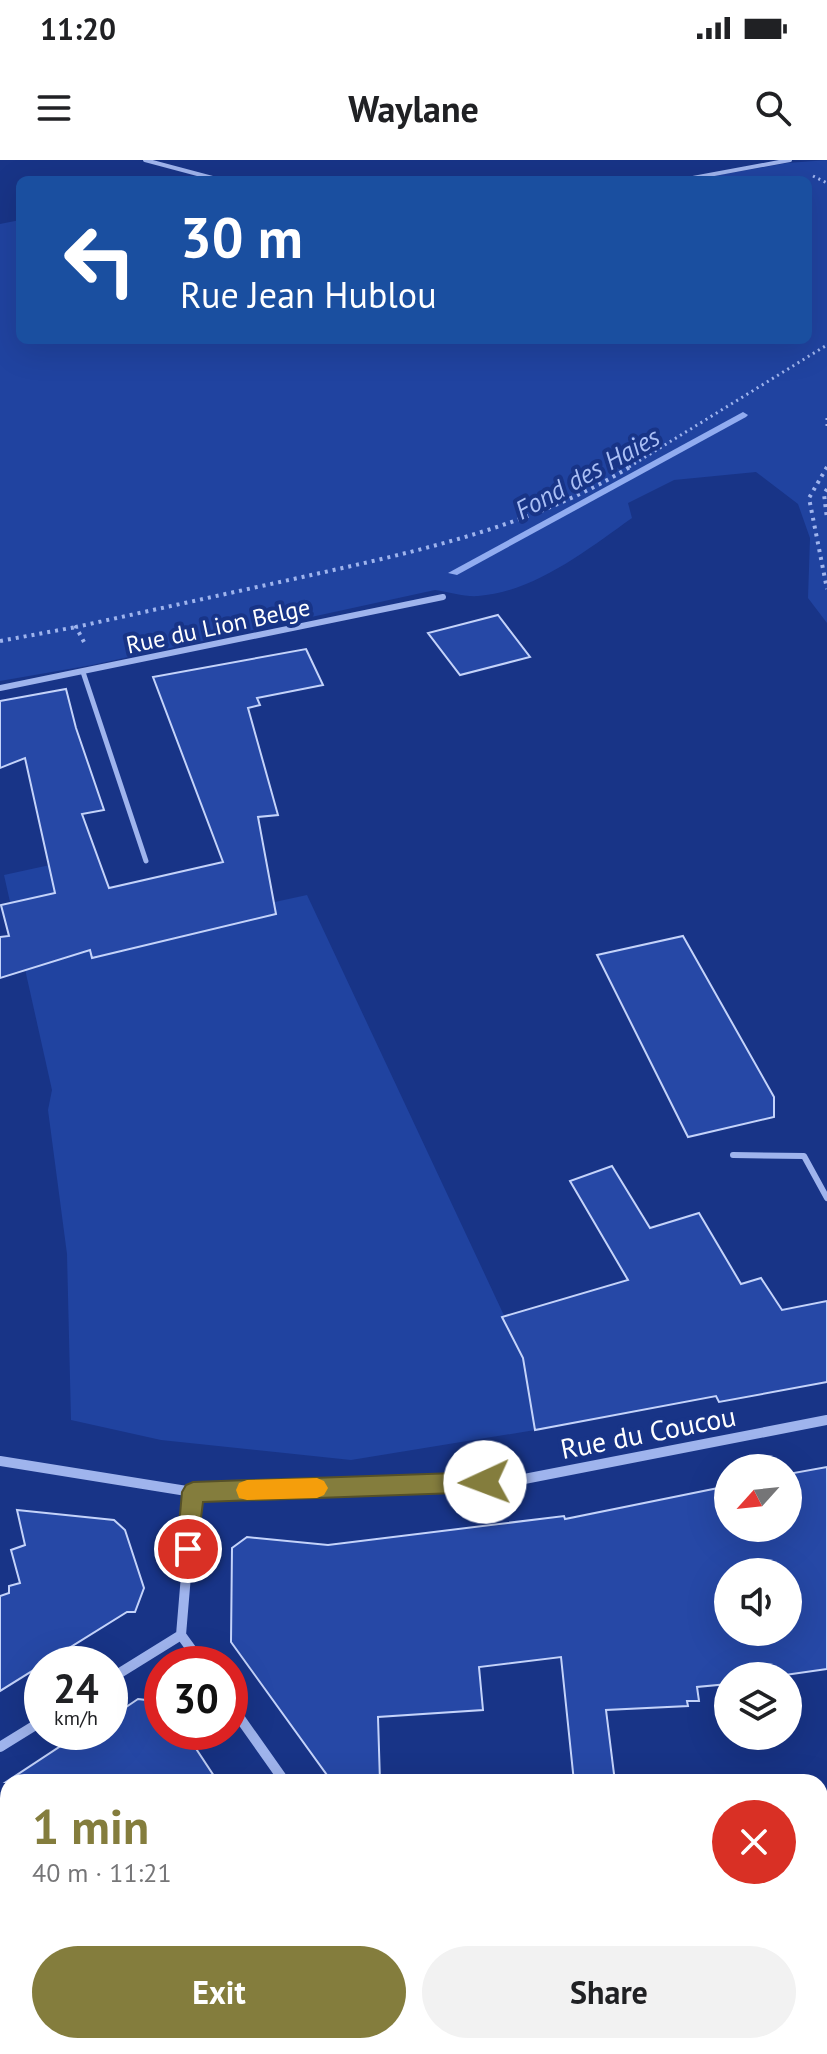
<!DOCTYPE html>
<html lang="en">
<head>
<meta charset="utf-8">
<style>
  :root { --surface:#fff; --page:#f2f2f2; --text:#202124; --muted:#757577; --accent:#847d3d }
  body { margin:0; font-family:"PT Sans",sans-serif; background:var(--page); color:var(--text); height:100vh; display:flex; flex-direction:column; font-size:30px; white-space:nowrap }
  * { box-sizing:border-box; margin:0 }
  p { font-size:26px; color:var(--muted) }
  .icon { flex:none; width:44px; height:44px; fill:none; stroke:currentColor; stroke-width:2; stroke-linecap:round; stroke-linejoin:round }
  .map { position:relative; flex:1; overflow:hidden }
  .details { position:absolute; left:0px; top:1614px; width:828px; height:280px; display:flex; flex-direction:column; background:var(--surface); border-radius:24px 24px 0 0; box-shadow:0 8px 32px #0002 }
  .details>* { flex:none }
  .banner { position:absolute; left:16px; top:16px; width:796px; height:168px; border-radius:12px; box-shadow:0 8px 32px #0002; background:#1a4fa0; color:#fff; overflow:hidden }
  .needle { width:52px; rotate:243deg }
  .tools { position:absolute; left:714px; top:1294px; display:grid; gap:16px }
  .tools a { display:grid; place-items:center; width:88px; height:88px; border-radius:50%; background:var(--surface); box-shadow:0 8px 32px #0002; font-size:40px }
  .speed { position:absolute; left:24px; top:1486px; display:flex; gap:16px; font-size:40px; font-weight:700; text-align:center }
  .speed>* { display:grid; place-content:center; width:104px; height:104px; border-radius:50%; background:var(--surface); box-shadow:0 8px 32px #0002; line-height:1 }
  .speed small { font-size:20px; font-weight:400 }
  .speed .limit { border:12px solid #d22; background:#fff; color:#111 }
  .pin { position:absolute; display:grid; place-items:center; width:68px; height:68px; color:#fff; margin:-34px; border:4px solid #fff; border-radius:50%; box-shadow:0 2px 8px #0007 }
  .me { position:absolute; width:88px; margin:-44px; rotate:268deg; stroke-linejoin:round; filter:drop-shadow(0 0 6px #0008) }
  .turn { display:flex; align-items:center; gap:28px; height:168px; padding:0 32px; font-size:36px }
  .turn .icon { width:104px; height:104px; stroke-width:2.5 }
  .turn b { display:block; font-size:56px; line-height:68px }
  .round { display:grid; place-items:center; flex:none; width:84px; height:84px; border-radius:42px; background:var(--page) }
  .summary { display:flex; align-items:center; justify-content:space-between; height:136px; padding:0 32px }
  h1 { font-size:48px; font-weight:600; line-height:60px; color:var(--accent) }
  .cta { display:flex; gap:16px; margin-top:auto; padding:16px 32px }
  .cta a { flex:1; height:92px; border-radius:48px; background:var(--accent); color:#fff; font-size:32px; font-weight:600; line-height:92px; text-align:center }
  .cta a+a { background:var(--page); color:var(--text) }
  .status { display:flex; justify-content:space-between; align-items:center; height:56px; padding:0 40px; background:var(--surface); direction:ltr }
  .status svg { height:22px; fill:currentColor }
  header { display:flex; justify-content:space-between; align-items:center; height:104px; padding:0 32px; background:var(--surface); font-size:36px; font-weight:600 }
  .map>svg:first-child { display:block }
  .green { fill:#2043a0 }
  .lines { fill:none; stroke-linecap:round; stroke-linejoin:round }
  .stream { fill:#91acf0; fill-rule:evenodd }
  .building { fill:#2648a6; stroke:#c4d3fa; stroke-width:2; fill-rule:evenodd }
  .path-far1 { stroke:#9fb4ed; stroke-width:3; stroke-dasharray:2 4; stroke-linecap:butt }
  .path { stroke:#9fb4ed; stroke-width:4; stroke-dasharray:3 5; stroke-linecap:butt }
  .lane-far2 { stroke:#9fb4ed; stroke-width:4 }
  .lane-far1 { stroke:#9fb4ed; stroke-width:5 }
  .lane { stroke:#9fb4ed; stroke-width:6 }
  .street-far1 { stroke:#9fb4ed; stroke-width:6 }
  .street { stroke:#9fb4ed; stroke-width:10 }
  .route { fill:#847d3d; stroke:#565128; stroke-width:2 }
  .slow { fill:#f59e0b }
  .labels { text-anchor:middle; dominant-baseline:central; stroke-width:8; stroke-linejoin:round; paint-order:stroke }
  .far-street-label { font-size:24px; fill:#fff; stroke:#183487 }
  .far-water-label { font-size:26px; font-style:italic; fill:#aabff5; stroke:#183487 }
  .street-label { font-size:28px; fill:#fff; stroke:#183487 }
</style>
</head>
<body>
<div class="status"><b>11:20</b><svg viewBox="0 0 49 12"><path d="M0 12V9h3v3zM5 12V6h3v6zM10 12V3h3v9zM15 12V0h3v12zM26 1h20v11H26zM47 4h2v5h-2z"/></svg></div>
<header><svg class="icon" aria-label="menu" viewBox="0 0 24 24"><path d="M4 6h16M4 12h16M4 18h16"/></svg>Waylane<svg class="icon" aria-label="search" viewBox="0 0 24 24"><circle cx="10" cy="10" r="6"/><path d="M15 15l6 6"/></svg></header>
<div class="map">
<svg width="827" height="1894" viewBox="0 0 827 1894">
  <rect width="100%" height="100%" fill="#183487"/>
  <path class="green" d="M 827,0 L 827,463 L 808,438 L 810,378 L 798,344 L 756,312 L 674,320 L 628,343 L 632,358 C 588,389 535,432 478,436 C 465,437 449,432 435,430 L 92,505 L 0,521 L 0,64 L 20,60 L 20,180 L 808,180 L 808,20 L 690,20 L 787,3 Z
    M 59,703 L 75,767 L 238,750 L 307,735 L 524,1198 L 535,1270 L 351,1300 L 161,1280 L 71,1260 L 67,1094 L 48,950 L 52,930 L 4,715 Z"/>
  <g class="lines">
    <path class="stream" d="M 743,252 L 748,255 L 746,257 L 457,415 L 448,413 Z"/>
  </g>
  <path class="building" d="M 498,455 L 530,497 L 460,515 L 428,473 Z
    M 306,489 L 323,525 L 257,538 L 260,545 L 248,548 L 278,655 L 258,657 L 276,754 L 92,798 L 90,790 L 0,818 L 0,777 L 9,776 L 1,745 L 55,733 L 25,598 L 0,608 L 0,541 L 66,529 L 76,568 L 104,650 L 82,654 L 109,728 L 223,702 L 153,517 Z
    M 683,776 L 774,937 L 774,957 L 688,977 L 597,795 Z
    M 612,1006 L 650,1068 L 699,1053 L 741,1124 L 761,1118 L 782,1150 L 827,1141 L 827,1222 L 719,1242 L 716,1236 L 535,1270 L 523,1198 L 502,1157 L 628,1120 L 570,1021 Z
    M 827,1307 L 827,1509 L 778,1516 L 728,1516 L 728,1524 L 697,1527 L 699,1541 L 687,1541 L 688,1546 L 606,1550 L 615,1622 L 574,1622 L 561,1497 L 479,1507 L 483,1550 L 378,1557 L 380,1622 L 332,1622 L 231,1482 L 232,1388 L 247,1377 L 328,1385 L 564,1356 L 565,1359 L 728,1326 L 728,1368 L 788,1368 L 788,1314 ZM 728,1412 L 788,1412 L 788,1472 L 728,1472 Z
    M 17,1350 L 114,1360 L 125,1370 L 144,1428 L 135,1452 L 127,1452 L 0,1531 L 0,1436 L 9,1433 L 9,1426 L 20,1423 L 11,1390 L 25,1385 Z
    M 138,1539 L 162,1542 L 162,1572 L 185,1572 L 218,1622 L 6,1622 L 76,1576 L 78,1579 L 88,1572 L 110,1572 L 110,1558 Z"/>
  <g class="lines">
    <path class="path-far1" d="M 813,16 L 827,23
      M 827,258 L 827,267
      M 629,307 L 827,185"/>
    <path class="path" d="M 827,307 L 809,338 L 827,429
      M 827,329 L 824,334 L 827,359
      M 0,481 L 76,467
      M 84,482 L 76,467 C 153,450 230,433 307,416 C 418,391 535,366 633,305"/>
    <path class="lane-far2" d="M 145,0 L 220,20
      M 682,20 L 790,0"/>
    <path class="lane-far1" d="M 83,512 L 146,701"/>
    <path class="lane" d="M 733,995 L 804,996 L 827,1038"/>
    <path class="street-far1" d="M 0,528 L 443,437"/>
    <path class="street" d="M 0,1301 L 193,1332 L 514,1321 L 827,1260
      M 193,1332 L 181,1475 L 202,1504
      M 110,1519 L 181,1475
      M 230,1544 L 285,1622
      M 0,1587 L 42,1561
      M 513,1886 L 526,1894"/>
  </g>
  <path class="route" d="M 485,1312 L 493,1315 L 496,1322 L 493,1329 L 485,1332 L 203,1342 L 196,1397 L 188,1400 L 181,1397 L 177,1389 L 182,1332 L 186,1325 L 193,1322 Z"/>
  <path class="slow" d="M 317,1318 L 324,1321 L 328,1328 L 324,1335 L 317,1338 L 247,1340 L 239,1338 L 236,1330 L 239,1323 L 247,1320 Z"/>
  <g class="labels">
    <g class="far-street-label">
      <text transform="translate(218 466) rotate(-12)">Rue du Lion Belge</text>
    </g>
    <g class="far-water-label">
      <text transform="translate(587 313) rotate(-29)">Fond des Haies</text>
    </g>
    <g class="street-label">
      <text transform="translate(648 1272) rotate(-11)">Rue du Coucou</text>
    </g>
  </g>
</svg>
<div class="tools">
<a><svg class="needle" viewBox="-14 -14 28 28"><path d="M0-13l5 13h-10z" fill="#e53935"/><path d="M0 13l5-13h-10z" fill="#757577"/></svg></a>
<a><svg class="icon" aria-label="sound" viewBox="0 0 24 24"><path d="M4 9h4l5-4v14l-5-4H4zM17 9q2 3 0 6"/></svg></a>
<a><svg class="icon" aria-label="layers" viewBox="0 0 24 24"><path d="M12 4l9 5-9 5-9-5zM3 14l9 5 9-5"/></svg></a>
</div>
<div class="speed"><div>24<small>km/h</small></div><div class="limit">30</div></div>
<div class="pin" style="left:188px;top:1389px;background:#d93025"><svg class="icon" aria-label="arrive" viewBox="0 0 24 24"><path d="M6 21V4h12l-3 4 3 4H6"/></svg></div>
<svg class="me" style="left:485px;top:1322px" viewBox="-20 -20 40 40"><circle r="19" fill="#fff"/><path d="M0-13L10 11 0 6-10 11z" fill="#847d3d"/></svg>
<div class="banner">
<div class="turn"><svg class="icon" aria-label="left" viewBox="0 0 24 24"><path d="M17 20v-9H6M10 6l-5 5 5 5"/></svg><div><b>30 m</b>Rue Jean Hublou</div></div>
</div>
<section class="details">
<div class="summary"><div><h1>1 min</h1><p>40 m · 11:21</p></div><a class="round" style="background:#d93025;color:#fff"><svg class="icon" aria-label="close" viewBox="0 0 24 24"><path d="M6 6l12 12M18 6L6 18"/></svg></a></div>
<div class="cta"><a>Exit</a><a>Share</a></div>
</section>
</div>
</body>
</html>
